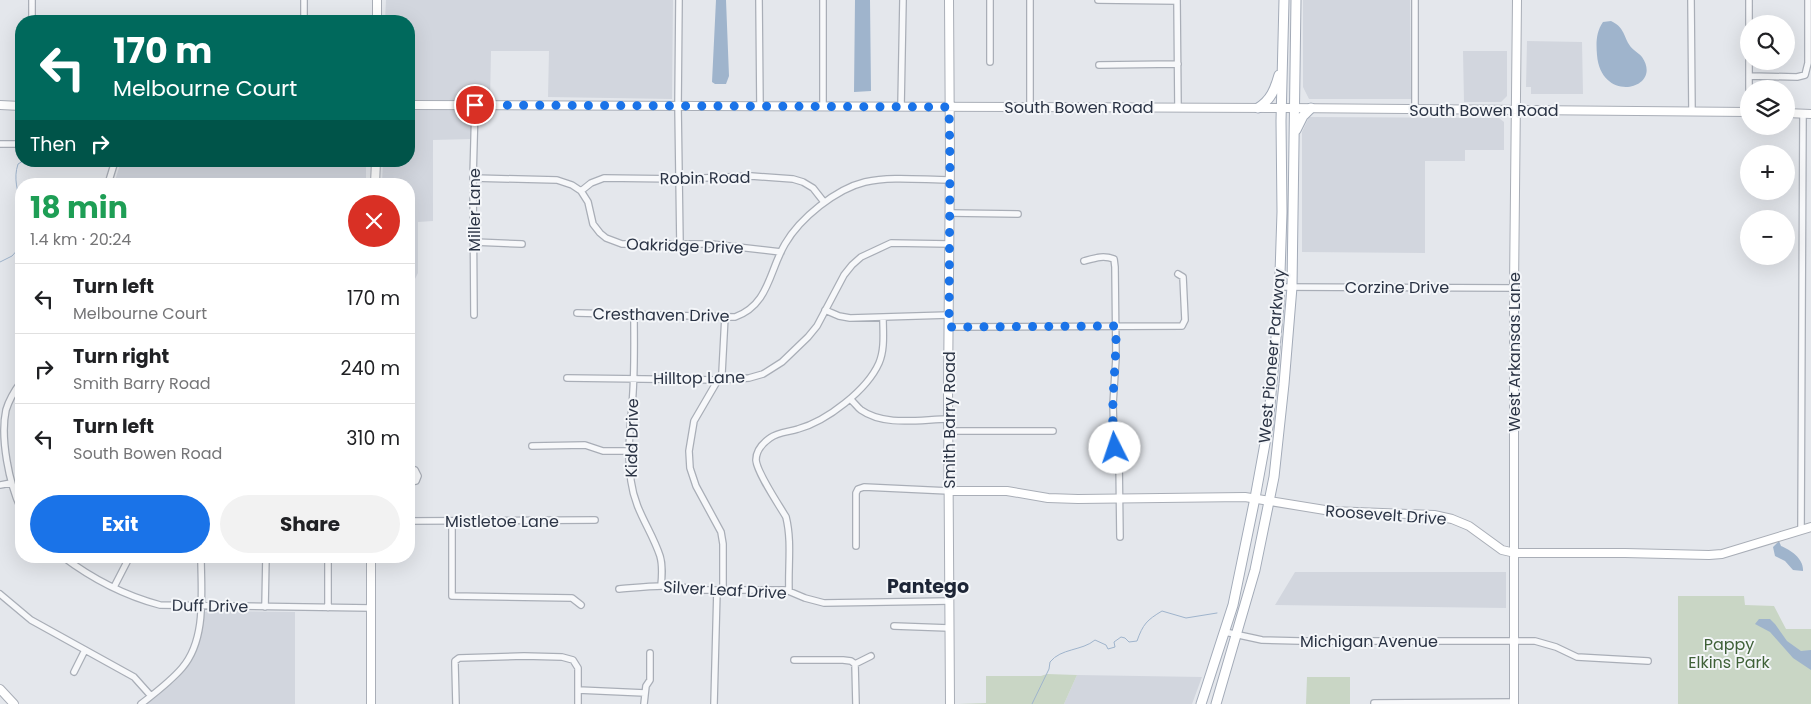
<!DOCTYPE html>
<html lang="en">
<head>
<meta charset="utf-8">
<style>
  :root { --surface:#fff; --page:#f2f2f2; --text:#202124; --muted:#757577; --line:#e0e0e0; --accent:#1a73e8 }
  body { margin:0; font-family:Poppins,sans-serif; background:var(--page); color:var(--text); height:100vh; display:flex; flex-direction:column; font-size:19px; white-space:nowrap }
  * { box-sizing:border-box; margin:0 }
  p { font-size:16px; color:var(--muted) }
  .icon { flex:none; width:28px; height:28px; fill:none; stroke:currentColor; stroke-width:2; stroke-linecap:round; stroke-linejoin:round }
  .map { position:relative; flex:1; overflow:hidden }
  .side { position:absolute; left:15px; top:178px; width:400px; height:385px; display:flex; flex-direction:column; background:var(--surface); border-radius:20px; box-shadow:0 5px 20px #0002 }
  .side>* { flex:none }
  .hud { position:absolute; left:15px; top:15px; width:400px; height:152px; border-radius:20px; box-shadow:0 5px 20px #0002; background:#00695c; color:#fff; overflow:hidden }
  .tools { position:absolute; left:1740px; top:15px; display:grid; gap:10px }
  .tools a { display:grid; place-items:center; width:55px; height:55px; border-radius:50%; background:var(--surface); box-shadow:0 5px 20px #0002; font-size:25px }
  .pin { position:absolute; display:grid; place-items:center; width:42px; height:42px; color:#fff; margin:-21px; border:2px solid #fff; border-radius:50%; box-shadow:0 1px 5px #0007 }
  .me { position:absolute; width:55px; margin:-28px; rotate:356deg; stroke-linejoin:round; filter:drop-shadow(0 0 4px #0008) }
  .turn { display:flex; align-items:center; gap:18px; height:105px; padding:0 15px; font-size:22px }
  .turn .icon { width:65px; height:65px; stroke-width:2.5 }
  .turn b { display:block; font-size:35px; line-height:42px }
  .then { display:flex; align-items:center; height:48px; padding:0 15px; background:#0003; gap:10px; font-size:19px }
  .round { display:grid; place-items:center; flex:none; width:52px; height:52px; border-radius:26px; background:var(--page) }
  .overview { display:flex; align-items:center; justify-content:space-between; height:85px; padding:0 15px }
  h1 { font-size:30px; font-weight:700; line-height:38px; color:#1e9e55 }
  .button { display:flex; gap:10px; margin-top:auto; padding:10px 15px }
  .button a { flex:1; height:58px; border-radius:30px; background:var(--accent); color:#fff; font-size:20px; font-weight:700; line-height:58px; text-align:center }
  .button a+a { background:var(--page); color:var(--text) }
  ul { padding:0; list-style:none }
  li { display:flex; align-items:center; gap:15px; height:70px; padding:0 15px; border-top:1px solid var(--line) }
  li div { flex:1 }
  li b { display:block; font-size:19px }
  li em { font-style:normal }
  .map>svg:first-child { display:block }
  .built { fill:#d2d6de }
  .green { fill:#c9d6c5 }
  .water { fill:#9fb4cc }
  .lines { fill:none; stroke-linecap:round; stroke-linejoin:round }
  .stream { stroke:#9fb4cc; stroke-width:1 }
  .street-casing { stroke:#a9aeb7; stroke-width:8 }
  .secondary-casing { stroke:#a9aeb7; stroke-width:10 }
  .primary-casing { stroke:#a3abb8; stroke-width:11 }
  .street { stroke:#f7f8fa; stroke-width:5.5 }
  .secondary { stroke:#fff; stroke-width:8 }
  .primary { stroke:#fff; stroke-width:9 }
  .route { stroke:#1a73e8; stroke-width:9; stroke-dasharray:0 16.2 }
  .labels { text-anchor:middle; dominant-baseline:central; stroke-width:4; stroke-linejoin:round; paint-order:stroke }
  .street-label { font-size:16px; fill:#2b3445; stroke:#f4f6f9 }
  .park-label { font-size:16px; fill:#3f6138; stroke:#f4f6f9 }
  .quarter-label { font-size:19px; font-weight:bold; fill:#1d2536; stroke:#f4f6f9 }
</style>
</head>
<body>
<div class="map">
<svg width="1811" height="704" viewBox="0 0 1811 704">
  <rect width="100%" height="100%" fill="#e4e7ec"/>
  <path class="built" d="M 386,0 L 673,0 L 672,99 L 548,97 L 549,51 L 491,51 L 490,102 L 472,101 L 472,139 L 433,140 L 433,221 L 418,222 L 418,273 L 414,281 L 409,284 L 409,184 L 382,184 L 383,161 L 409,161 L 409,21 L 385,21 Z
    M 1303,0 L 1410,0 L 1411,99 L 1309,99 L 1303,87 Z
    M 1527,41 L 1582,42 L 1583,94 L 1531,94 L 1531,87 L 1526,87 Z
    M 1463,51 L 1507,51 L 1507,96 L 1501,102 L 1464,102 Z
    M 1309,117 L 1499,118 L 1504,122 L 1504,150 L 1465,150 L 1465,161 L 1425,161 L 1425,253 L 1302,252 L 1302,132 Z
    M 121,161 L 366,161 L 366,184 L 114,184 Z
    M 1295,572 L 1506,572 L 1506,608 L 1275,605 Z
    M 210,611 L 295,612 L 295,704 L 147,704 L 175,681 L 188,665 L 199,642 L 204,615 L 205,612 Z
    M 1077,675 L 1202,677 L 1192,704 L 1064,704 Z"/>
  <path class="green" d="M 1678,596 L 1744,596 L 1745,605 L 1774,606 L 1786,629 L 1811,629 L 1811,704 L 1678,704 Z
    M 1047,674 L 1077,675 L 1064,704 L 958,704 L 986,703 L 986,676 L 1041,676 Z
    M 1307,677 L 1350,677 L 1350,704 L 1306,704 Z"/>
  <path class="water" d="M 716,0 L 726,0 L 729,76 L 726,84 L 715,84 L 712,82 Z
    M 855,0 L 870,0 L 871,91 L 854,92 Z
    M 1611,21 C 1627,28 1623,41 1634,50 C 1636,52 1640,54 1642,57 C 1664,89 1601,105 1597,55 C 1596,43 1596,32 1603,22 Z
    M 1779,541 L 1781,546 C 1791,550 1804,559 1803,571 L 1793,570 L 1785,561 L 1775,556 L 1773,547 Z
    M 1759,619 L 1770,619 L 1775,624 L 1787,641 L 1801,651 L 1811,650 L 1811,670 L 1793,658 L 1770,632 L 1755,624 Z"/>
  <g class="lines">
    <path class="stream" d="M 21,205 C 18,191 13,179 18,164 L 23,161
      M 0,262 L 12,256 L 21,246
      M 1032,704 L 1049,669 L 1050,662 C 1061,648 1082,651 1095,640 L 1106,645 L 1108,649 L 1115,647 L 1114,642 L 1121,637 L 1125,638 L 1129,642 L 1137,641 C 1143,624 1147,620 1162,611 L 1186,618 L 1217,613"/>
    <g class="street-casing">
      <path id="street" d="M 679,0 L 678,106 L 680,245
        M 759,0 L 760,106
        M 990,0 L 990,62
        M 1098,0 L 1177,1
        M 1177,0 L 1178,108
        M 1415,0 L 1415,109
        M 1691,0 L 1692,112
        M 1749,0 L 1749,24
        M 32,21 L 32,0
        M 304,21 L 304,0
        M 1749,61 L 1749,89
        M 1099,65 L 1178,64
        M 1749,76 L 1797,77 L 1805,75 L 1808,63 L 1808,0
        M 823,106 L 823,0
        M 901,106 L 903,0
        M 1030,107 L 1030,0
        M 0,144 L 21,144
        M 473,178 L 557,180 L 572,185 L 581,191 L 588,202 L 593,224 L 600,233 L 606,238 L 622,244 L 711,244 L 781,252
        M 108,184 L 115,161
        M 581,191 L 591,183 L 604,178 L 679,179 L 751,176 L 793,179 L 803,182 L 813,188 L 824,202
        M 950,213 L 1018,214
        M 474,242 L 522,244
        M 1084,261 C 1095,258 1103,255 1114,259 L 1115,267 L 1116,358 L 1113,404 L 1114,438 L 1119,459 L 1120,537
        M 1280,287 L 1514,288
        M 825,310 L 839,316 L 850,318 L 949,315
        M 577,313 L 735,317 C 769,305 769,271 785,244 C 800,218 836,189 865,182 C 892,176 923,180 950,180
        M 634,314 C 634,344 635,375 632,405 C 630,431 627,455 631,481 C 635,511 651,529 660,556 C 663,566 662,576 661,586
        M 474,315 L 473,178 L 475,105
        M 949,327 L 1182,326 L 1185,320 L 1183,277 L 1178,274
        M 567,378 L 719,380 L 749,378 L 763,374 L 782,362 L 808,337 L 817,326 L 844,275 L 852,265 L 861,257 L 891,243 L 949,244
        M 21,382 C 15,390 9,400 6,410 C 0,438 9,483 21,509
        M 850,399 C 854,402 857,407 861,410 C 885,427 922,419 949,419
        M 949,431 L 1053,431
        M 532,446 L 585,445 L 603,451 L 629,451
        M 409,469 L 415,470 L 418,476 L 416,481 L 409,482
        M 0,485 L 11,483
        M 409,521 L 595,520
        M 452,521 L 452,596 L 572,598 L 581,605
        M 1801,530 L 1803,113
        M 856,546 L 856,493 L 858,489 L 864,487 L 949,491
        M 62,556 C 91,578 126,596 160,605 L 371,608
        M 328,556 L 328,608
        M 114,587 L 130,556
        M 619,589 C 644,587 671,583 696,590 L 786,590 L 805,598 L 824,603 L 949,601
        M 723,590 L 723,544 L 721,532 L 696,486 L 690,468 L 689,451 L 694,421 L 722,373 L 725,316
        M 789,591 C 788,566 792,541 786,517 C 779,505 757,473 756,460 C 756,451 763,443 770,438 C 778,432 789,432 798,429 C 827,421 867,390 879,363 C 885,349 883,332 883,318
        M 0,594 L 31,620 L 134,677 L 151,696
        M 265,607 L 266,556
        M 894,626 L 949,628
        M 1225,632 L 1262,640 L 1300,641 L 1535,641 L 1556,647 L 1577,657 L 1648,661
        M 794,660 L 843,660 L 851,661 L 855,664 L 856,704
        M 855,664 L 871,656
        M 74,672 L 85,650
        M 578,690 L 645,693
        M 1374,703 L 1514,702
        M 141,704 C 155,693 170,682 182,668 C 207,639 201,592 201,556
        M 456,704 L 455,665 L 455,661 L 459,658 L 524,656 L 562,657 L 573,660 L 578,668 L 578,704
        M 644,704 L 646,686 L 650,680 L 650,653
        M 714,704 L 717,590"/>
    </g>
    <g class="secondary-casing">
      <path id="secondary" d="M 949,0 L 950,159 L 948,392 L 950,704
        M 377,21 L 377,0
        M 0,105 L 21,106
        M 409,105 L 1288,108 L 1749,112
        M 1786,113 L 1811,114
        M 375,184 L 376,161
        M 949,491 L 1007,491 L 1048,498 L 1078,499 L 1245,497 L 1331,511 L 1434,515 L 1452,519 L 1469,526 L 1502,550 L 1515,553 L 1625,553 L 1709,555 L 1722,554 L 1811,527
        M 0,689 L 14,704
        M 371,704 L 371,556
        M 1514,704 L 1514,288 L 1517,0"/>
    </g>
    <g class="primary-casing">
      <path id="primary" d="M 1258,108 C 1271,100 1275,89 1279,75
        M 1296,130 L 1303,116 L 1311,108
        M 1201,704 L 1233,605 L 1255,498 L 1268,427 L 1279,304 L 1282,212 L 1281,121 L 1284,0
        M 1216,704 L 1255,570 L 1274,477 L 1284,384 L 1292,287 L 1296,0"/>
    </g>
    <use href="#street" class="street"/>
    <use href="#secondary" class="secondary"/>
    <use href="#primary" class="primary"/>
  </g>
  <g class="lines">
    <path class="route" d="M 475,105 L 949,107 L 950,159 L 949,327 L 1116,326 C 1117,365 1109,410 1115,448"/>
  </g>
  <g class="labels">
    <g class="street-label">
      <text x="1079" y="107">South Bowen Road</text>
      <text x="1484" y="110">South Bowen Road</text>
      <text transform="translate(705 178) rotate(-1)">Robin Road</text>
      <text transform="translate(474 210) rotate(-90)">Miller Lane</text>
      <text transform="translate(685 246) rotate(2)">Oakridge Drive</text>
      <text x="1397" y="287">Corzine Drive</text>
      <text transform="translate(661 315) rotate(1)">Cresthaven Drive</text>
      <text transform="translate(1514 352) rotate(-90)">West Arkansas Lane</text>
      <text transform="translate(1272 356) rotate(-85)">West Pioneer Parkway</text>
      <text transform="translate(699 378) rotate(-1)">Hilltop Lane</text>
      <text transform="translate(949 420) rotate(-90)">Smith Barry Road</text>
      <text transform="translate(632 438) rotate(-89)">Kidd Drive</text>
      <text transform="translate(1386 515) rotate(4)">Roosevelt Drive</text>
      <text x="502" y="521">Mistletoe Lane</text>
      <text transform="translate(725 590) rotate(3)">Silver Leaf Drive</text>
      <text transform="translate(210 606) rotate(1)">Duff Drive</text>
      <text x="1369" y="641">Michigan Avenue</text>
    </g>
    <g class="park-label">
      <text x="1729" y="644">Pappy<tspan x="1729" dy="18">Elkins Park</tspan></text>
    </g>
    <g class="quarter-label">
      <text x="928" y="586">Pantego</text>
    </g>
  </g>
</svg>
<div class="tools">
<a><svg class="icon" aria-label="search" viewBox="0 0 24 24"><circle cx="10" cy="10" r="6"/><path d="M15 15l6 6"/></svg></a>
<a><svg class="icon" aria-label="layers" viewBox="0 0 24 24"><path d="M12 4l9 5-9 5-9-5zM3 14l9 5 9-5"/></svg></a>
<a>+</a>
<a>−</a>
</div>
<div class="pin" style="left:475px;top:105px;background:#d93025"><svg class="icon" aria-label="arrive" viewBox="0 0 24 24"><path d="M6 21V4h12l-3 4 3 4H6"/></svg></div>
<svg class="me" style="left:1115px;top:448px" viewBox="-20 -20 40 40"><circle r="19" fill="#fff"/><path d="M0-13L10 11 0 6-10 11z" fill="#1a73e8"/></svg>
<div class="hud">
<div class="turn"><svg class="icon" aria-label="left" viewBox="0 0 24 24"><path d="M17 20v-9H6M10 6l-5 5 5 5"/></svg><div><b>170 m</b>Melbourne Court</div></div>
<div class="then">Then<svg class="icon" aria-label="right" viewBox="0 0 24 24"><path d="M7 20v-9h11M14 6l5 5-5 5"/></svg></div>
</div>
<section class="side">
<div class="overview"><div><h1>18 min</h1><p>1.4 km · 20:24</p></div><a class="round" style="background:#d93025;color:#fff"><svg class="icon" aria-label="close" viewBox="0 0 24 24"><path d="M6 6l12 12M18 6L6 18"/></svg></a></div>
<ul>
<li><svg class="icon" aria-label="left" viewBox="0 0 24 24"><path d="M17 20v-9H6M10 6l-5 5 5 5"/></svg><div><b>Turn left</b><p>Melbourne Court</p></div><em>170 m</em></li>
<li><svg class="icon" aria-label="right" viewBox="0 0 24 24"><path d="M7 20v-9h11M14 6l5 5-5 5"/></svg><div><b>Turn right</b><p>Smith Barry Road</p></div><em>240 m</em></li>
<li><svg class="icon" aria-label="left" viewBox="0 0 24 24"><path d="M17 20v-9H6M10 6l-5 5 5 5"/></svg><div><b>Turn left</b><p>South Bowen Road</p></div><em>310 m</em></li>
</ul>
<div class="button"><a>Exit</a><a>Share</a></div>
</section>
</div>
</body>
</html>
